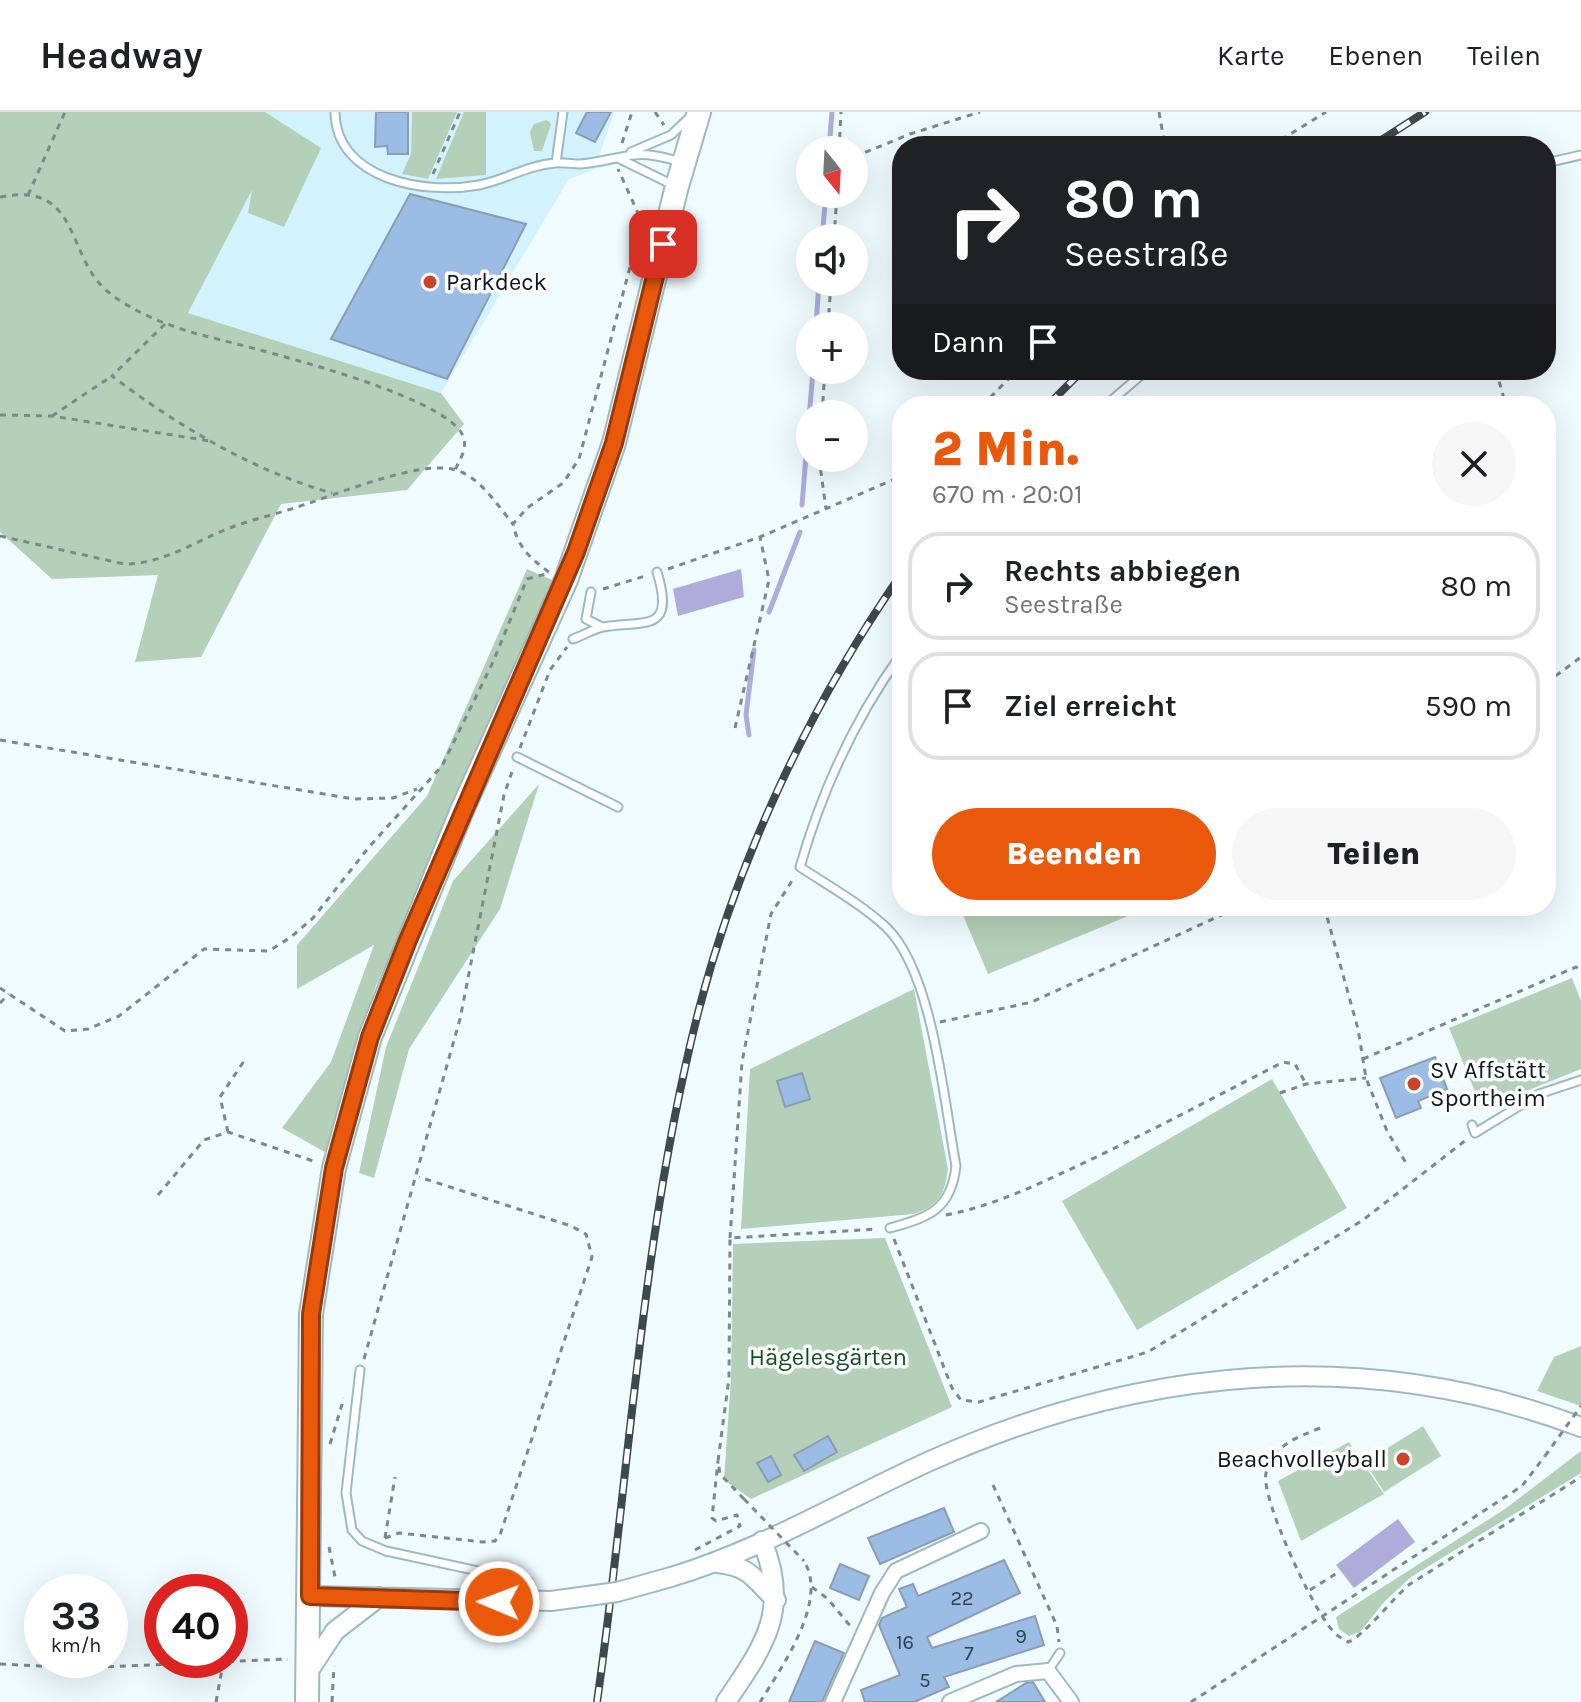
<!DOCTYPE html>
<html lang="de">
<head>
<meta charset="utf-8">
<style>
  :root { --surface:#fff; --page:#f6f6f6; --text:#202124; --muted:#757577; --line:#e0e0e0; --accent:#ea580c }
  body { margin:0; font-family:Karla,sans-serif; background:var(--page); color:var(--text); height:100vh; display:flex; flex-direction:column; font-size:30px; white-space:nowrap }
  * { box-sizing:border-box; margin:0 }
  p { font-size:26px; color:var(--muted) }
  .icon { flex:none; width:44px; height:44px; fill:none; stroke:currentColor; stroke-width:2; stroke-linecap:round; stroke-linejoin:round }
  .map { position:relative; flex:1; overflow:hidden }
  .side { position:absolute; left:892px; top:284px; width:664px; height:520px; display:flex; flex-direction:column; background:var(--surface); border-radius:32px; box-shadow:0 8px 32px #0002 }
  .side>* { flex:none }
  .top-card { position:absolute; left:892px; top:24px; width:664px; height:244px; border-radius:32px; box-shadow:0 8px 32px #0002; background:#202124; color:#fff; overflow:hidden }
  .needle { width:52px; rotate:162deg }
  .buttons { position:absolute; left:796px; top:24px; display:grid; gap:16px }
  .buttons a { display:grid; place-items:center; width:72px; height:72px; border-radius:50%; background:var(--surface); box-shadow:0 8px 32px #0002; font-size:40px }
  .speed { position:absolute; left:24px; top:1462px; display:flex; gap:16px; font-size:40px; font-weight:700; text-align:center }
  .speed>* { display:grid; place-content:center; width:104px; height:104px; border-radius:50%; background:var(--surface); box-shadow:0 8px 32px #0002; line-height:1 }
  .speed small { font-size:20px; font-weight:400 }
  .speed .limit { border:12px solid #d22; background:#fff; color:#111 }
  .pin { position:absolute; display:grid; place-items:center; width:68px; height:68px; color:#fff; margin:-34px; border-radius:16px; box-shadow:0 4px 12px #0006 }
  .me { position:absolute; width:88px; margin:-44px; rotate:271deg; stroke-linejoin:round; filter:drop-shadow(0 0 6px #0008) }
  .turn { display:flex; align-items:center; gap:28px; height:168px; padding:0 40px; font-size:36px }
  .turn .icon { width:104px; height:104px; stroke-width:2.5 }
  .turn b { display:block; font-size:56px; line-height:68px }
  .then { display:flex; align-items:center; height:76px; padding:0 40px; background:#0003; gap:16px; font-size:30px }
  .round { display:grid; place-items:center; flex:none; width:84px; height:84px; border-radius:42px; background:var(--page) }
  .head { display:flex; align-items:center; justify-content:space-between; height:136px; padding:0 40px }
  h1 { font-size:48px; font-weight:800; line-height:60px; color:var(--accent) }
  .primary-button { display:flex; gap:16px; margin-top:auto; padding:16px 40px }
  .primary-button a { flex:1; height:92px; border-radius:48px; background:var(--accent); color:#fff; font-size:32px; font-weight:800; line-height:92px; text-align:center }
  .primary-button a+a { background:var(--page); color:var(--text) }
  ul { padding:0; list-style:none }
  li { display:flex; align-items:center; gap:24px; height:108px; margin:0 16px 12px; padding:0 24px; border:4px solid var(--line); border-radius:32px }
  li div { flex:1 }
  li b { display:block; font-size:30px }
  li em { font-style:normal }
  header { display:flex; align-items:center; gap:48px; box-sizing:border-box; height:112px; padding:0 40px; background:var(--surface); border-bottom:2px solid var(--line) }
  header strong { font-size:38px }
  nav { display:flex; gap:44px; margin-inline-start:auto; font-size:28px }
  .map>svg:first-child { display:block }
  .built { fill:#d2f3fd }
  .green { fill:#b4d0b8 }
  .water { fill:#afacdc }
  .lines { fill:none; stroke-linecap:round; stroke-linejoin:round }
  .stream { stroke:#afacdc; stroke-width:5 }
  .building { fill:#9bbde5; stroke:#8c9cb1; stroke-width:2 }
  .service-casing { stroke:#9cbac4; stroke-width:11 }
  .minor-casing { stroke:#9cbac4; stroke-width:18 }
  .tertiary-casing { stroke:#9cbac4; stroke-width:22 }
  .primary-casing { stroke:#9cbac4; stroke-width:26 }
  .path { stroke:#7c888b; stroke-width:3; stroke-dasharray:6 6; stroke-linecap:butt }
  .service { stroke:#fff; stroke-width:7 }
  .minor { stroke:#fff; stroke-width:14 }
  .tertiary { stroke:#fff; stroke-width:18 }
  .primary { stroke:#fff; stroke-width:22 }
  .rail-casing { stroke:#3d494d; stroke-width:8 }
  .rail { stroke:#fff; stroke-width:5; stroke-dasharray:15; stroke-linecap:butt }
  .tertiary-bridge-casing { stroke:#9cbac4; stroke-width:22; stroke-linecap:butt }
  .path-bridge { stroke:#7c888b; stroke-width:3; stroke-dasharray:6 6; stroke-linecap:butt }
  .tertiary-bridge { stroke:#fff; stroke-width:18 }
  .route-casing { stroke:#983908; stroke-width:20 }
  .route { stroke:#ea580c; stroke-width:14 }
  .poi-dot { fill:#ce422a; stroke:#fff; stroke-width:3 }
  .labels { text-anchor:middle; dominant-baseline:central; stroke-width:7; stroke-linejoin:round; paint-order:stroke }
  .number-label { font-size:20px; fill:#30424e }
  .poi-label { font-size:24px; fill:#0d191c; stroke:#fff; text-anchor:start }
  .park-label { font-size:24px; fill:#105124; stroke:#fff }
</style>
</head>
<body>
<header>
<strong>Headway</strong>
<nav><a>Karte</a><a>Ebenen</a><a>Teilen</a></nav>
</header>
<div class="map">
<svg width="1581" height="1590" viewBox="0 0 1581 1590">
  <rect width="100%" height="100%" fill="#effbff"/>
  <path class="built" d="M 231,0 L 613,0 L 614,1 L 594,58 L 569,67 L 441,281 L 188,201 L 254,74 Z"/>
  <path class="green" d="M 0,0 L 265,0 L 321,36 L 284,115 L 248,101 L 252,78 L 188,201 L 441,281 L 464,312 L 407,378 L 281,392 L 201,545 L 135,550 L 158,463 L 52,467 L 0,420 Z
    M 412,0 L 457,0 L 428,67 L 402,62 L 411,42 Z
    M 464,0 L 486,0 L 486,63 L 436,67 Z
    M 547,8 L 551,12 L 542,39 L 534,39 L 530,20 L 534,12 Z
    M 527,457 L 557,470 L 375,876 L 325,1040 L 282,1016 L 331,950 L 374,833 L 297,877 L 297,833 L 427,684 Z
    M 539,672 L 500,797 L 409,937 L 374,1066 L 359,1061 L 386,935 L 453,769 Z
    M 959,794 L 1152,794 L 988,862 Z
    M 1572,866 L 1581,889 L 1581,957 L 1482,997 L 1449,916 Z
    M 914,877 L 948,1057 C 945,1082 939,1093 914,1102 L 741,1117 L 750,957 Z
    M 1272,967 L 1347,1096 L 1137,1218 L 1062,1089 Z
    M 885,1126 L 952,1295 L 751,1387 L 724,1368 L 731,1266 L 733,1132 Z
    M 1581,1234 L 1581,1294 L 1537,1279 L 1554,1245 Z
    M 1423,1314 L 1441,1344 L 1384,1380 L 1365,1350 Z
    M 1349,1330 L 1384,1382 L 1301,1429 L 1278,1369 Z
    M 1581,1339 L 1581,1361 L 1411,1465 L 1385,1489 L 1360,1520 L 1349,1524 L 1339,1517 L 1336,1505 L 1505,1397 Z"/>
  <path class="water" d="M 741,457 L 744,485 L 678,504 L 673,477 Z
    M 1398,1407 L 1415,1430 L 1354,1476 L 1336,1453 Z"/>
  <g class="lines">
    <path class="stream" d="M 829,38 L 832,0
      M 822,126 L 826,82
      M 816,214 L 819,170
      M 802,393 L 813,258
      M 769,500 L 800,420
      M 749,623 L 746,603 L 754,538"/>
  </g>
  <path class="building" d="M 376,0 L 408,0 L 408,42 L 388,42 L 387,34 L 375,35 Z
    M 587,0 L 611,0 L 595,30 L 576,21 Z
    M 410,82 L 526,112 L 447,267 L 331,227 Z
    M 1435,945 L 1447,977 L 1418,989 L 1421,996 L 1396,1006 L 1380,966 Z
    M 802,961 L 810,987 L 785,995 L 777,969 Z
    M 828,1324 L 837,1340 L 804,1359 L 794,1343 Z
    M 771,1344 L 781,1363 L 768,1370 L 757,1351 Z
    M 944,1396 L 954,1420 L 880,1452 L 868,1426 Z
    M 1004,1448 L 1020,1481 L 927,1525 L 932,1536 L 1035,1504 L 1044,1533 L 944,1565 L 949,1575 L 914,1590 L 865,1590 L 861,1578 L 900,1563 L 879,1513 L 882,1506 L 907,1495 L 899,1477 L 913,1472 L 918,1484 Z
    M 840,1452 L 869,1464 L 859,1488 L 830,1476 Z
    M 815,1529 L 844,1541 L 822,1590 L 789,1590 Z
    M 1033,1570 L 1045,1590 L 996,1590 L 1026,1571 Z"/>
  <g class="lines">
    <g class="service-casing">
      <path id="service" d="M 335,0 C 336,68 425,83 479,73 C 505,68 528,53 555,51 C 563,50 572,52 580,52 C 598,51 616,45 634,43 C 650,41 666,46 682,50
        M 631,40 L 671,23 L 691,4
        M 620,47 L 673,73
        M 556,51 L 563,0
        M 1546,51 L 1581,43
        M 1105,294 L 1147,258
        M 591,480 L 586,507 L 602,515
        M 573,527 C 582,524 593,517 603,515 C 644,508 676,522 657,460
        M 517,645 L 618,695
        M 1472,1013 L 1475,1021 L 1539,982 L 1581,968
        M 890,1116 C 929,1105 951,1098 956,1054 C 944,990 933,860 886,815 C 861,792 829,774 800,755 C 822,678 855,606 902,541
        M 360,1258 L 346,1381 L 352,1418 L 362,1429 L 386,1439 L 529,1470 L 536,1486
        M 1048,1559 L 1060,1541"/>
    </g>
    <g class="minor-casing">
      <path id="minor" d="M 833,1590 L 882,1481 L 896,1459 L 981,1419
        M 950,1590 L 1016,1562 L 1048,1559 L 1071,1590"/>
    </g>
    <g class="tertiary-casing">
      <path id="tertiary" d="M 717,1451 C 750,1454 754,1467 776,1488
        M 671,1465 C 761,1438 844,1388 930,1349 C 1139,1255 1363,1233 1581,1315
        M 310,1484 L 551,1489
        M 308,1560 L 335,1519 L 379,1485
        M 726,1590 C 764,1534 791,1498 762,1429"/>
    </g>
    <g class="primary-casing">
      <path id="primary" d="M 307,1590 L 311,1202 L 334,1056 L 370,925 L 462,698 L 566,468 L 614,331 L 677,74 L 699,0"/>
    </g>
    <path class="path" d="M 655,0 L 664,13
      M 1159,0 L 1165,34
      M 622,31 L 632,0
      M 1271,34 L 1326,0
      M 839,38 L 841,0
      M 854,45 L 910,22 L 980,0
      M 433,62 L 460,0
      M 28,83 L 65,0
      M 0,85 C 81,69 65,143 107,179 C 131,199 164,212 194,221 C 243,234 445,281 463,324 C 468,336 460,347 455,358
      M 834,126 L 837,82
      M 165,212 L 112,264 C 178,314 253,359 332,381
      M 828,214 L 831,170
      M 1496,258 L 1506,294
      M 982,294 L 1017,258
      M 822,302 L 825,258
      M 0,303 L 52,304 L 210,329
      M 52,304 L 112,264
      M 819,346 L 826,397
      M 0,424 L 124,452 C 163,452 192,431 227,417 C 249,408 274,403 297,395 C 334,384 419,347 456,358 C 481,366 497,393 513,412
      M 668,457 L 760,425 L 902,364
      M 549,460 C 531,447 518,436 513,412 L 527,396 L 563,371 L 579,347 L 642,110 L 618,57
      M 603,477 L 645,464
      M 1546,571 L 1581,545
      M 735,616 L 769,468 L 760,425
      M 0,628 L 354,687 L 393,686 L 417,677
      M 520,636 L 550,558 L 567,535
      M 1324,794 L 1358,917 L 1366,966 L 1387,1019 L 1406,1051
      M 0,876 L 65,919 L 88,917 L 119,904 L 204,837 L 269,839 L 291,825 L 313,806 L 369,735 L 442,654 L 493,550 L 527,467 L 550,461
      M 0,891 L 9,882
      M 940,910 L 1032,890 L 1241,794
      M 1363,947 L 1576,855 L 1581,859
      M 1280,981 L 1306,972 L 1366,966
      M 228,1020 L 220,985 L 244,949
      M 158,1083 L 204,1028 L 228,1020 L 316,1050
      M 946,1103 C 997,1093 1043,1070 1090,1048 C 1155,1017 1219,983 1283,950 L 1295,952 L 1306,972
      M 730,1126 L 742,950 L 771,802 L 795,764
      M 894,1127 L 952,1276 L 961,1288 L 979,1290 L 1148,1240 L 1363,1108 L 1466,1028
      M 364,1247 L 460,907 L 504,683 L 514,654
      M 1320,1316 C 1295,1326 1274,1333 1266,1361 C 1260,1385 1314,1500 1333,1519 C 1337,1524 1343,1527 1348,1530 C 1363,1525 1393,1486 1410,1472 L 1581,1365
      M 330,1332 L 344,1286
      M 993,1373 L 1057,1514 L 1059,1530
      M 744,1387 L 720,1362 L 718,1349 L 729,1266 L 730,1126 L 878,1117
      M 385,1426 L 399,1421 L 483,1430 L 495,1429 L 500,1423 L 592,1145 L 586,1122 L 571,1114 L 419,1065
      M 385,1426 L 395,1365
      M 329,1435 L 336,1470
      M 695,1438 L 740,1414 L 737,1403 L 716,1409 L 712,1406 L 718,1349
      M 812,1475 L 828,1487 L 851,1515
      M 1310,1478 L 1337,1461
      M 0,1552 L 78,1556 L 288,1547
      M 216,1590 L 223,1552
      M 332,1590 L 334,1554
      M 760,1590 C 781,1556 829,1489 804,1449
      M 1191,1590 L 1522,1374 L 1545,1344"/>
    <use href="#service" class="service"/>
    <use href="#minor" class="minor"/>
    <use href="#tertiary" class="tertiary"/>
    <use href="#primary" class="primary"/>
    <g class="rail-casing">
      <path id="rail" d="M 1372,34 L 1425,0
        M 1047,294 L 1083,258
        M 597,1590 C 630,1360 641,1123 699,897 C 739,743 811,592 902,461"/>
    </g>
    <use href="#rail" class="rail"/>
    <g class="tertiary-bridge-casing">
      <path id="tertiary-bridge" d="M 551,1489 L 617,1480 L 671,1465"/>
    </g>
    <path class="path-bridge" d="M 1545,1344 L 1581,1294
      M 744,1387 L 804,1449"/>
    <use href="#tertiary-bridge" class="tertiary-bridge"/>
  </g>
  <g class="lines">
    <g class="route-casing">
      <path id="route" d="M 499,1490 L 310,1484 L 311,1202 L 334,1056 L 370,925 L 408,828 L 576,440 L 614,331 L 663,132"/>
    </g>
    <use href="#route" class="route"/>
  </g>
  <g class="poi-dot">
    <circle cx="430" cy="170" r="8"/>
    <circle cx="1414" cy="972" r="8"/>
    <circle cx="1403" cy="1347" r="8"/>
  </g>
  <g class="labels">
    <g class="number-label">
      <text x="962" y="1486">22</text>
      <text x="1021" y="1524">9</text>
      <text x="905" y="1530">16</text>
      <text x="969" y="1541">7</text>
      <text x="925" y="1568">5</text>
    </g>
    <g class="poi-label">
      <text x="446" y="170">Parkdeck</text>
      <text x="1430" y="958">SV Affstätt<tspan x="1430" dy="28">Sportheim</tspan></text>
      <text x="1387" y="1347" text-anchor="end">Beachvolleyball</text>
    </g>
    <g class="park-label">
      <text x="828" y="1245">Hägelesgärten</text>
    </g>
  </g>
</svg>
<div class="buttons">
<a><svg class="needle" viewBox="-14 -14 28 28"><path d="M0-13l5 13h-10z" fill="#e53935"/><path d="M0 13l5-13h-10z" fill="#757577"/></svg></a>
<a><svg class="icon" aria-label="sound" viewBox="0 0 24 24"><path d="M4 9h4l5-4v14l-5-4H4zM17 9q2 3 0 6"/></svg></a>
<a>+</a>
<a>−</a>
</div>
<div class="speed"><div>33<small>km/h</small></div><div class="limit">40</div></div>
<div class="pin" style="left:663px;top:132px;background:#d93025"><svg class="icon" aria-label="arrive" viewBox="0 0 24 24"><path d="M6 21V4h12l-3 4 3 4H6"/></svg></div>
<svg class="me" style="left:499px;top:1490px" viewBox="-20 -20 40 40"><circle r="17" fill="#ea580c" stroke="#fff" stroke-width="3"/><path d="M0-11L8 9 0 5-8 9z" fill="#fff"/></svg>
<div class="top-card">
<div class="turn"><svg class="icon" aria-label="right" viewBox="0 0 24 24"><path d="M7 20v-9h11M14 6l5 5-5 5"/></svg><div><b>80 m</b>Seestraße</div></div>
<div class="then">Dann<svg class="icon" aria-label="arrive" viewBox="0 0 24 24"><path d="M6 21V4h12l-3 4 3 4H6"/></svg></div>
</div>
<section class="side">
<div class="head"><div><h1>2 Min.</h1><p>670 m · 20:01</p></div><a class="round"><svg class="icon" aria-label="close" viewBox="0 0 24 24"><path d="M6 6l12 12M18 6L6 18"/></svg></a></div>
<ul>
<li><svg class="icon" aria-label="right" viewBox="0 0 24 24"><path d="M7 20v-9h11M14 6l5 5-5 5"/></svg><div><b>Rechts abbiegen</b><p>Seestraße</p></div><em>80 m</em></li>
<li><svg class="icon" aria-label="arrive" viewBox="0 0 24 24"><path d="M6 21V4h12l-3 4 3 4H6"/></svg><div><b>Ziel erreicht</b></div><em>590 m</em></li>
</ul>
<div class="primary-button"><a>Beenden</a><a>Teilen</a></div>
</section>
</div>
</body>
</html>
